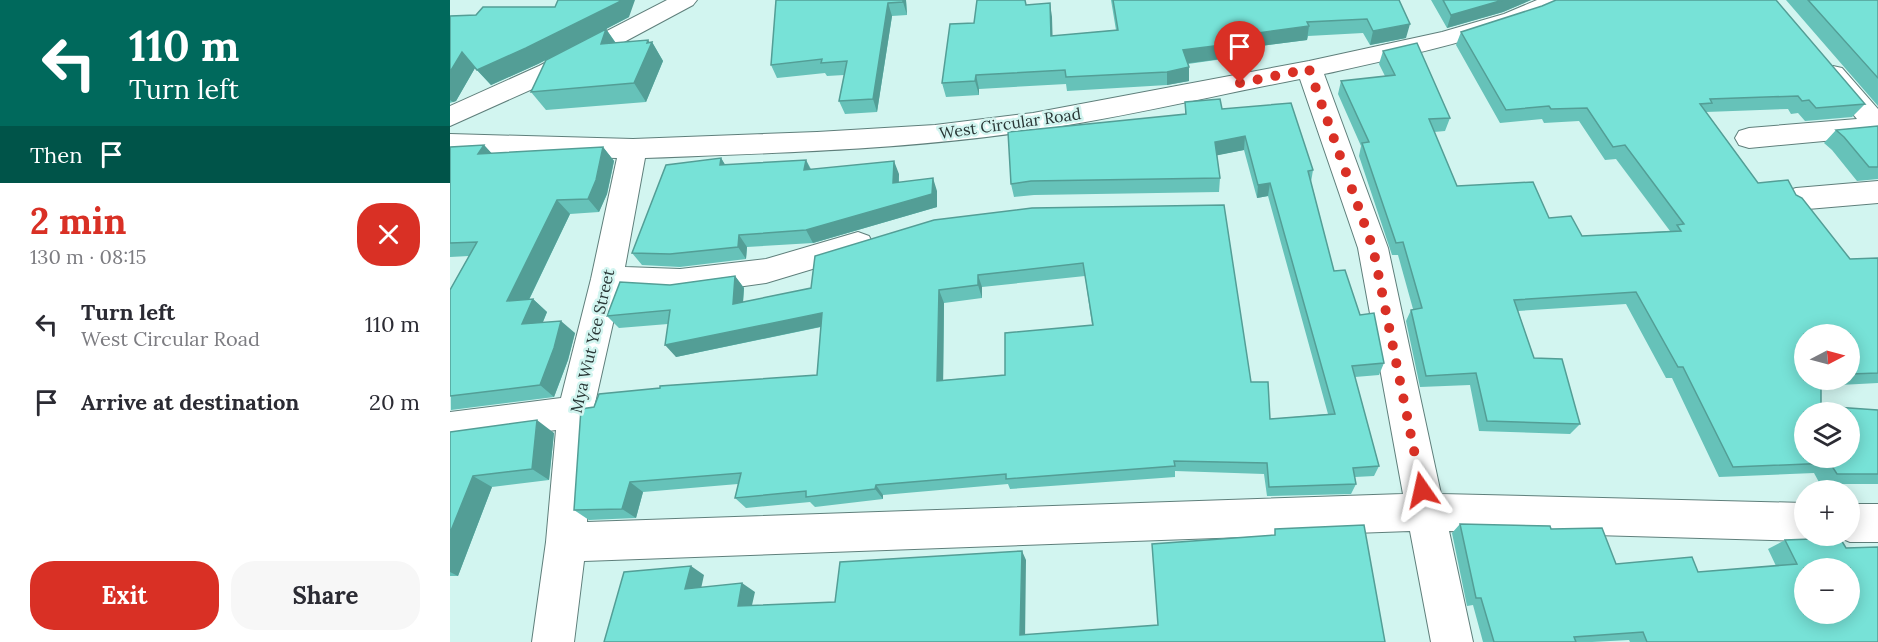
<!DOCTYPE html>
<html lang="en">
<head>
<meta charset="utf-8">
<style>
  :root { --surface:#fff; --page:#f7f7f7; --text:#2b2b33; --muted:#7c7c81; --accent:#d93025 }
  body { margin:0; font-family:Lora,serif; background:var(--page); color:var(--text); height:100vh; display:flex; flex-direction:column; font-size:22px; white-space:nowrap }
  * { box-sizing:border-box; margin:0 }
  p { font-size:20px; color:var(--muted) }
  .icon { flex:none; width:33px; height:33px; fill:none; stroke:currentColor; stroke-width:2; stroke-linecap:round; stroke-linejoin:round }
  .map { position:relative; flex:1; overflow:hidden }
  .details { display:flex; flex-direction:column; background:var(--surface); width:450px }
  .details>* { flex:none }
  .banner { background:#00695c; color:#fff; overflow:hidden }
  .needle { width:39px; rotate:84deg }
  .controls { position:absolute; left:1344px; top:324px; display:grid; gap:12px }
  .controls a { display:grid; place-items:center; width:66px; height:66px; border-radius:50%; background:var(--surface); box-shadow:0 3px 15px #0003; font-size:30px }
  .pin { position:absolute; display:grid; place-items:center; width:51px; height:51px; color:#fff; margin:-62px -26px; border-radius:50% 50% 50% 0; rotate:-45deg; box-shadow:0 0 6px #0007 }
  .pin .icon { rotate:45deg }
  .me { position:absolute; width:66px; margin:-33px; rotate:349deg; stroke-linejoin:round; filter:drop-shadow(0 0 4px #0008) }
  .turn { display:flex; align-items:center; gap:21px; height:126px; padding:0 30px; font-size:27px }
  .turn .icon { width:78px; height:78px; stroke-width:2.5 }
  .turn b { display:block; font-size:42px; line-height:51px }
  .then { display:flex; align-items:center; height:57px; padding:0 30px; background:#0003; gap:12px; font-size:22px }
  .round { display:grid; place-items:center; flex:none; width:63px; height:63px; border-radius:24px; background:var(--page) }
  .summary { display:flex; align-items:center; justify-content:space-between; height:102px; padding:0 30px }
  h1 { font-size:36px; font-weight:800; line-height:45px; color:var(--accent) }
  .primary-button { display:flex; gap:12px; margin-top:auto; padding:12px 30px }
  .primary-button a { flex:1; height:69px; border-radius:24px; background:var(--accent); color:#fff; font-size:24px; font-weight:800; line-height:69px; text-align:center }
  .primary-button a+a { background:var(--page); color:var(--text) }
  ul { padding:0; list-style:none }
  li { display:flex; align-items:center; gap:18px; height:78px; padding:0 30px }
  li div { flex:1 }
  li b { display:block; font-size:22px }
  li em { font-style:normal }
  main { display:flex; flex:1; min-height:0 }
  .map>svg:first-child { display:block }
  .lines { fill:none; stroke-linecap:round; stroke-linejoin:round }
  .minor-casing { stroke:#5f7f7b; stroke-width:2 }
  .minor { fill:#fff; fill-rule:evenodd }
  .wall { fill:#66c2b9; fill-rule:evenodd }
  .shaded-wall { fill:#539e96 }
  .building { fill:#77e2d7; stroke:#539e96; stroke-width:1.5; fill-rule:evenodd }
  .route { stroke:#d93025; stroke-width:10; stroke-dasharray:0 18 }
  .labels { text-anchor:middle; dominant-baseline:central; stroke-width:5; stroke-linejoin:round; paint-order:stroke }
  .street-label { font-size:16px; fill:#293635; stroke:#d2f5f0 }
</style>
</head>
<body>
<main>
<section class="details">
<div class="banner">
<div class="turn"><svg class="icon" aria-label="left" viewBox="0 0 24 24"><path d="M17 20v-9H6M10 6l-5 5 5 5"/></svg><div><b>110 m</b>Turn left</div></div>
<div class="then">Then<svg class="icon" aria-label="arrive" viewBox="0 0 24 24"><path d="M6 21V4h12l-3 4 3 4H6"/></svg></div>
</div>
<div class="summary"><div><h1>2 min</h1><p>130 m · 08:15</p></div><a class="round" style="background:#d93025;color:#fff"><svg class="icon" aria-label="close" viewBox="0 0 24 24"><path d="M6 6l12 12M18 6L6 18"/></svg></a></div>
<ul>
<li><svg class="icon" aria-label="left" viewBox="0 0 24 24"><path d="M17 20v-9H6M10 6l-5 5 5 5"/></svg><div><b>Turn left</b><p>West Circular Road</p></div><em>110 m</em></li>
<li><svg class="icon" aria-label="arrive" viewBox="0 0 24 24"><path d="M6 21V4h12l-3 4 3 4H6"/></svg><div><b>Arrive at destination</b></div><em>20 m</em></li>
</ul>
<div class="primary-button"><a>Exit</a><a>Share</a></div>
</section>
<div class="map">
<svg width="1428" height="642" viewBox="0 0 1428 642">
  <rect width="100%" height="100%" fill="#d2f5f0"/>
  <g class="lines">
    <g class="minor-casing">
      <path id="minor" d="M 217,0 L 247,0 L 243,5 L 107,78 L 0,126 L 0,106 L 89,66 Z
        M 1087,0 L 1119,0 L 1115,5 C 1038,39 956,56 874,74 L 938,248 L 991,494 L 1354,503 L 1354,536 L 1367,536 L 1354,541 L 999,531 L 1023,642 L 981,642 L 960,531 L 134,561 L 124,642 L 82,642 L 96,542 L 106,430 L 0,444 L 0,412 L 111,398 L 141,279 L 167,158 L 0,154 L 0,134 L 183,139 L 367,132 L 485,125 L 583,113 L 859,61 L 992,32 L 1054,14 ZM 850,79 L 908,248 L 953,494 L 137,522 L 143,412 L 170,292 L 230,295 L 316,283 L 419,252 L 423,244 L 419,236 L 408,232 L 316,259 L 230,269 L 175,267 L 195,158 C 324,153 453,150 581,131 C 670,118 761,96 850,79 Z
        M 1383,66 L 1392,68 L 1428,109 L 1428,136 L 1299,148 L 1289,145 L 1285,138 L 1289,131 L 1299,128 L 1407,119 L 1370,74 L 1374,68 Z
        M 1428,181 L 1428,203 L 1346,210 L 1336,207 L 1331,199 L 1336,191 L 1346,188 Z
        M 1400,504 L 1428,504 L 1428,542 L 1400,542 L 1386,536 L 1400,536 Z"/>
    </g>
    <use href="#minor" class="minor"/>
  </g>
  <path class="wall" d="M 326,0 L 456,0 L 457,15 L 442,16 L 427,112 L 395,114 L 389,101 L 394,75 L 377,76 L 375,73 L 327,78 L 321,65 Z
    M 661,0 L 949,0 L 956,38 L 920,45 L 913,33 L 858,36 L 857,40 L 795,48 L 794,56 L 738,64 L 739,81 L 717,85 L 617,91 L 616,84 L 529,89 L 529,95 L 496,97 L 492,83 L 524,23 L 576,5 L 602,17 L 602,36 L 666,30 Z
    M 981,0 L 1081,0 L 1053,12 L 997,28 Z
    M 1336,0 L 1428,0 L 1428,106 Z
    M 26,15 L 179,17 L 156,29 L 166,43 L 198,40 L 200,43 L 202,42 L 213,61 L 196,102 L 96,110 L 81,92 L 128,43 L 88,64 L 41,85 L 25,68 L 6,101 L 0,103 L 0,16 Z
    M 1011,32 L 1415,104 L 1402,117 L 1355,121 L 1348,113 L 1341,114 L 1338,109 L 1256,112 L 1308,183 L 1346,195 L 1400,259 L 1428,258 L 1428,383 L 1371,386 L 1371,406 L 1428,410 L 1428,484 L 1370,484 L 1364,473 L 1269,477 L 1222,378 L 1216,378 L 1176,304 L 1068,311 L 1084,358 L 1130,424 L 1120,434 L 1029,431 L 1020,385 L 970,387 L 956,321 L 961,310 L 963,309 L 948,255 L 942,255 L 909,156 L 911,146 L 888,94 L 891,81 L 935,76 L 929,64 L 933,51 L 1000,118 L 995,131 L 984,132 L 1007,186 L 1099,218 L 1132,236 L 1220,231 L 1166,159 L 1155,160 L 1129,121 L 1094,123 L 1092,119 L 1050,123 L 1006,45 ZM 1400,334 L 1400,380 L 1354,380 Z
    M 735,102 L 772,109 L 863,170 L 861,182 L 884,271 L 910,315 L 934,363 L 929,375 L 905,377 L 929,466 L 924,476 L 905,477 L 906,484 L 901,494 L 817,496 L 814,474 L 725,471 L 725,477 L 560,489 L 558,484 L 433,495 L 433,499 L 365,507 L 360,502 L 296,508 L 285,498 L 288,484 L 193,492 L 186,518 L 139,520 L 124,510 L 367,375 L 371,327 L 226,357 L 218,324 L 169,328 L 157,316 L 220,285 L 285,276 L 294,288 L 293,302 L 361,288 L 582,208 L 801,382 L 820,419 L 878,414 L 818,196 L 807,198 L 794,150 L 767,155 L 770,178 L 769,192 L 584,195 L 564,197 L 561,184 L 735,114 ZM 635,276 L 642,325 L 555,375 L 493,380 L 494,303 L 532,298 L 532,287 Z
    M 1428,126 L 1428,179 L 1407,181 L 1382,150 L 1374,143 L 1386,130 Z
    M 34,145 L 42,154 L 153,147 L 164,161 L 157,194 L 149,212 L 120,214 L 79,300 L 83,299 L 97,312 L 93,322 L 125,333 L 118,360 L 104,397 L 1,410 L 0,290 L 19,256 L 0,257 L 0,147 Z
    M 271,158 L 275,165 L 356,160 L 361,169 L 449,174 L 449,182 L 487,191 L 487,207 L 363,243 L 297,247 L 296,259 L 230,267 L 192,265 L 182,253 Z
    M 0,432 L 104,433 L 99,480 L 42,487 L 8,576 L 0,576 Z
    M 1010,524 L 1101,529 L 1166,564 L 1248,572 L 1326,566 L 1318,549 L 1335,540 L 1428,642 L 1180,642 L 1179,640 L 1142,642 L 1033,642 L 1023,605 L 1017,606 L 1002,533 Z"/>
  <path class="shaded-wall" d="M 170,0 L 185,0 L 179,17 L 156,29 L 169,48 L 151,44 L 156,29 L 88,64 L 41,85 L 27,70 Z
    M 453,0 L 456,0 L 457,15 L 453,2 Z
    M 1053,0 L 1081,0 L 1053,12 L 997,28 L 1001,15 Z
    M 438,3 L 442,16 L 427,112 L 423,99 Z
    M 600,3 L 602,17 L 603,50 L 601,36 Z
    M 960,24 L 956,38 L 920,45 L 923,31 Z
    M 859,26 L 857,40 L 795,48 L 794,56 L 732,64 L 733,50 L 793,35 Z
    M 198,40 L 201,45 L 202,42 L 213,61 L 196,102 L 184,83 Z
    M 12,52 L 25,68 L 6,101 L 3,102 L 0,100 L 0,72 Z
    M 739,67 L 739,81 L 717,85 L 717,72 Z
    M 526,75 L 529,89 L 529,95 L 525,81 Z
    M 795,136 L 794,150 L 764,156 L 765,142 Z
    M 34,145 L 47,159 L 28,154 Z
    M 153,147 L 164,161 L 157,194 L 149,212 L 138,199 Z
    M 271,158 L 279,171 L 270,165 Z
    M 356,160 L 362,173 L 354,170 Z
    M 444,161 L 449,174 L 448,195 L 443,183 Z
    M 483,178 L 487,191 L 487,207 L 363,243 L 356,230 Z
    M 820,183 L 818,196 L 807,198 L 808,185 Z
    M 107,200 L 120,214 L 72,314 L 57,301 Z
    M 289,235 L 297,247 L 296,259 L 288,247 Z
    M 528,275 L 532,287 L 532,298 L 528,285 Z
    M 285,276 L 294,288 L 292,316 L 283,304 Z
    M 489,290 L 494,303 L 493,392 L 487,381 Z
    M 83,299 L 97,312 L 87,336 L 72,324 Z
    M 372,313 L 379,325 L 226,357 L 215,345 Z
    M 111,321 L 125,333 L 118,360 L 104,397 L 90,385 Z
    M 87,420 L 104,433 L 99,480 L 82,469 Z
    M 23,476 L 42,487 L 8,576 L 0,572 L 0,533 Z
    M 180,482 L 193,492 L 186,518 L 172,509 Z
    M 426,485 L 433,495 L 433,499 L 425,489 Z
    M 572,551 L 576,560 L 575,642 L 570,635 Z
    M 241,566 L 254,575 L 249,598 L 235,589 Z
    M 292,583 L 305,592 L 300,614 L 288,606 Z"/>
  <path class="building" d="M 108,0 L 170,0 L 169,2 L 76,48 L 27,70 L 12,52 L 0,72 L 0,16 L 26,15 L 33,7 L 105,7 Z
    M 326,0 L 453,0 L 453,2 L 438,3 L 423,99 L 389,101 L 397,61 L 371,63 L 372,59 L 321,65 Z
    M 527,0 L 575,0 L 576,5 L 600,3 L 601,36 L 668,30 L 663,0 L 949,0 L 960,24 L 923,31 L 917,19 L 857,22 L 859,26 L 793,35 L 796,42 L 733,50 L 739,67 L 717,72 L 616,77 L 615,70 L 526,75 L 525,81 L 492,83 L 500,24 L 524,23 Z
    M 993,0 L 1053,0 L 1001,15 Z
    M 1106,0 L 1326,0 L 1415,104 L 1366,108 L 1359,100 L 1352,101 L 1348,96 L 1260,99 L 1262,103 L 1250,104 L 1308,183 L 1338,180 L 1346,195 L 1352,198 L 1400,259 L 1428,258 L 1428,373 L 1400,374 L 1400,334 L 1354,334 L 1354,380 L 1371,380 L 1371,406 L 1428,410 L 1428,474 L 1387,474 L 1380,463 L 1283,467 L 1233,367 L 1228,367 L 1186,292 L 1064,300 L 1084,358 L 1112,359 L 1130,424 L 1037,421 L 1026,373 L 976,376 L 961,310 L 972,308 L 953,242 L 946,243 L 912,143 L 919,142 L 891,81 L 945,75 L 933,51 L 967,43 L 1000,118 L 979,119 L 1007,186 L 1083,182 L 1099,218 L 1121,216 L 1132,236 L 1231,231 L 1227,225 L 1234,224 L 1175,145 L 1163,147 L 1137,108 L 1101,109 L 1099,106 L 1056,110 L 1011,32 L 1092,6 ZM 1354,412 L 1400,412 L 1400,458 L 1354,458 Z
    M 1358,0 L 1428,0 L 1428,78 Z
    M 156,29 L 151,44 L 198,40 L 197,43 L 202,42 L 184,83 L 81,92 L 96,60 Z
    M 770,99 L 772,109 L 841,103 L 863,170 L 858,171 L 884,271 L 895,270 L 910,315 L 924,313 L 934,363 L 902,366 L 929,466 L 903,468 L 906,484 L 819,487 L 817,463 L 724,461 L 725,466 L 556,479 L 556,474 L 426,485 L 425,489 L 356,497 L 356,491 L 285,498 L 291,473 L 180,482 L 172,509 L 124,510 L 131,409 L 144,407 L 149,394 L 210,388 L 210,386 L 367,375 L 372,313 L 215,345 L 220,310 L 157,316 L 170,282 L 220,285 L 285,276 L 283,304 L 361,288 L 365,256 L 484,220 L 582,208 L 774,205 L 801,382 L 818,382 L 820,419 L 885,414 L 820,183 L 808,185 L 795,136 L 765,142 L 770,178 L 581,181 L 561,184 L 558,132 L 736,114 L 735,102 ZM 633,263 L 643,325 L 555,333 L 555,375 L 487,381 L 489,290 L 528,285 L 528,275 Z
    M 1428,126 L 1428,167 L 1419,167 L 1394,137 L 1386,130 Z
    M 34,145 L 28,154 L 153,147 L 146,180 L 138,199 L 107,200 L 57,301 L 83,299 L 72,324 L 111,321 L 104,348 L 90,385 L 0,396 L 0,290 L 27,242 L 0,243 L 0,147 Z
    M 271,158 L 270,165 L 356,160 L 354,170 L 444,161 L 443,183 L 483,178 L 482,194 L 356,230 L 289,235 L 288,247 L 220,254 L 182,253 L 216,165 Z
    M 87,420 L 82,469 L 23,476 L 0,533 L 0,432 Z
    M 1010,524 L 1100,526 L 1101,529 L 1152,528 L 1166,564 L 1242,557 L 1248,572 L 1347,564 L 1335,540 L 1390,538 L 1396,548 L 1428,547 L 1428,642 L 1197,642 L 1193,632 L 1124,637 L 1126,642 L 1044,642 L 1031,598 L 1026,598 ZM 1354,568 L 1400,568 L 1400,614 L 1354,614 Z
    M 914,525 L 935,642 L 154,642 L 174,572 L 241,566 L 235,589 L 292,583 L 288,606 L 385,602 L 390,562 L 572,551 L 570,635 L 708,625 L 702,544 L 825,535 L 825,529 Z"/>
  <g class="lines">
    <path class="route" d="M 790,83 L 859,69 L 923,248 L 972,490"/>
  </g>
  <g class="labels">
    <g class="street-label">
      <text transform="translate(560 123) rotate(-8)">West Circular Road</text>
      <text transform="translate(142 341) rotate(-77)">Mya Wut Yee Street</text>
    </g>
  </g>
</svg>
<div class="controls">
<a><svg class="needle" viewBox="-14 -14 28 28"><path d="M0-13l5 13h-10z" fill="#e53935"/><path d="M0 13l5-13h-10z" fill="#7c7c81"/></svg></a>
<a><svg class="icon" aria-label="layers" viewBox="0 0 24 24"><path d="M12 4l9 5-9 5-9-5zM3 14l9 5 9-5"/></svg></a>
<a>+</a>
<a>−</a>
</div>
<div class="pin" style="left:790px;top:83px;background:#d93025"><svg class="icon" aria-label="arrive" viewBox="0 0 24 24"><path d="M6 21V4h12l-3 4 3 4H6"/></svg></div>
<svg class="me" style="left:972px;top:490px" viewBox="-20 -20 40 40"><path d="M0-17L14 15 0 8-14 15z" fill="#d93025" stroke="#fff" stroke-width="4"/></svg>
</div>
</main>
</body>
</html>
